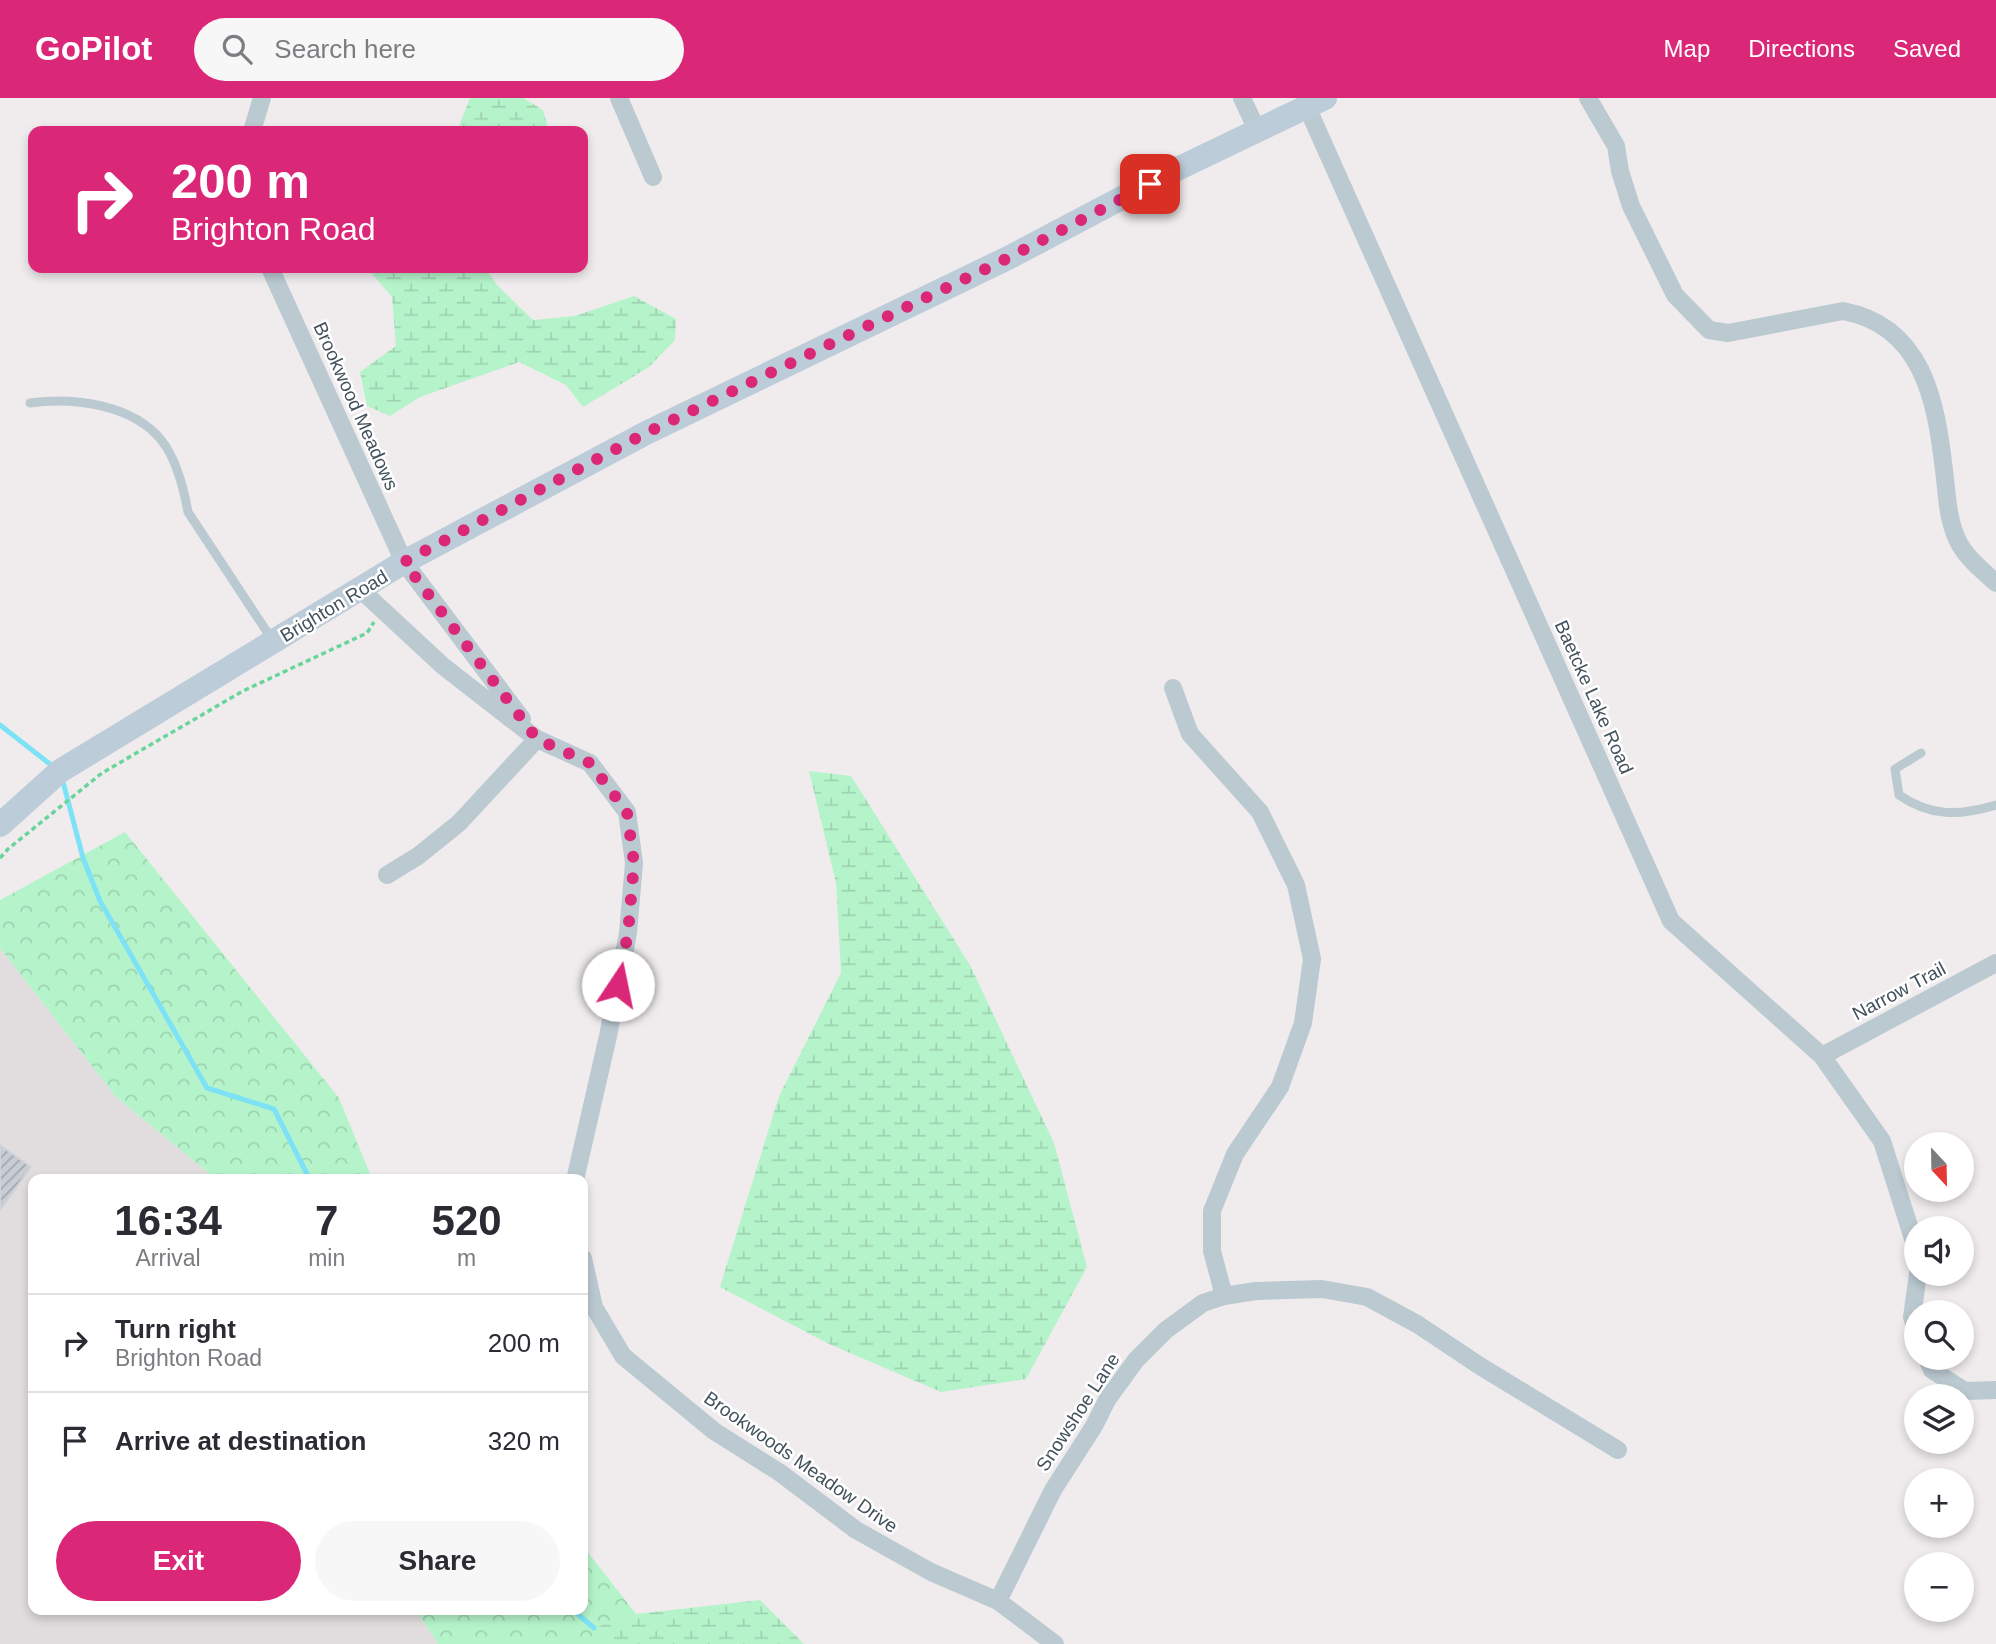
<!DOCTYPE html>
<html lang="en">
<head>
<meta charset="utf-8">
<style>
  :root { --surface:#fff; --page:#f7f7f7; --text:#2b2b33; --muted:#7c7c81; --line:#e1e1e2; --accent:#db2777 }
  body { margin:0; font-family:Arial,sans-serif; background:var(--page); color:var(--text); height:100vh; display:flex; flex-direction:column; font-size:26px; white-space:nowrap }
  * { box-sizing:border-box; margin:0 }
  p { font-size:23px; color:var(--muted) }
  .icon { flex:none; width:38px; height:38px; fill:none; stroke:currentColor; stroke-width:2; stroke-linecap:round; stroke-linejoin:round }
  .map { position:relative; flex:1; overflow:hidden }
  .sheet { position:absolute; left:28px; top:1076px; width:560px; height:441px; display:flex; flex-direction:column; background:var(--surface); border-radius:14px; box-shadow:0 4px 10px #0003 }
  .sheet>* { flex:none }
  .banner { position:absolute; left:28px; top:28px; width:560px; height:147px; border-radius:14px; box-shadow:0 4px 10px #0003; background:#db2777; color:#fff; overflow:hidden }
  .needle { width:46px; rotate:158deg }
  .controls { position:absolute; left:1904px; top:1034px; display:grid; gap:14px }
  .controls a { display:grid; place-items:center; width:70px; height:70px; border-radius:50%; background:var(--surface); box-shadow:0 4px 10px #0003; font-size:35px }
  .pin { position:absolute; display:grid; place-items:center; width:60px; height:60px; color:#fff; margin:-30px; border-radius:14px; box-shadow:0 4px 10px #0006 }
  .me { position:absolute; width:77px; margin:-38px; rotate:11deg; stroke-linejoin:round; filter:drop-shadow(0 0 5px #0008) }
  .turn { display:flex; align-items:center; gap:24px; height:147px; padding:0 28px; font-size:32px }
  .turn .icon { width:91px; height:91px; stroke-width:2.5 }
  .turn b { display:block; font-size:49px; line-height:60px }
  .eta { display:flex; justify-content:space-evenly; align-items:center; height:119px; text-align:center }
  .eta b { font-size:42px; font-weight:800; line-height:49px }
  .primary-button { display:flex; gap:14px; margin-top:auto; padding:14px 28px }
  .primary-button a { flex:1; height:80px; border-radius:42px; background:var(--accent); color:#fff; font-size:28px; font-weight:800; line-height:80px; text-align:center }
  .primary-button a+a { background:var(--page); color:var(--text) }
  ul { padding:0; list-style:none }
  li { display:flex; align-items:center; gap:21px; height:98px; padding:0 28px; border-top:2px solid var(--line) }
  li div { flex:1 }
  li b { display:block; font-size:26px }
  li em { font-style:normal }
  header { display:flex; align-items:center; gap:42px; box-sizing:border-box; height:98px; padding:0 35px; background:var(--accent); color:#fff }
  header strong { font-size:33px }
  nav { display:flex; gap:38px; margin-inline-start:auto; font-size:24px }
  .search { width:490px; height:63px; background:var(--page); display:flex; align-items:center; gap:18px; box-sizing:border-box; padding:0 24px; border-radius:38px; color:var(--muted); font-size:26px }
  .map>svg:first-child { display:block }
  .education { fill:#e1dddf }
  .forest { fill:url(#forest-crowns) }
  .wetland { fill:url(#wetland-marsh) }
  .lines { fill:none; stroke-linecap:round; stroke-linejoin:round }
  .stream { stroke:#7de2f6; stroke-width:5 }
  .building { fill:url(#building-hatch); stroke:#d0d3da; stroke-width:2 }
  .path { stroke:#69d59b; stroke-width:3.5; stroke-dasharray:5 3.5; stroke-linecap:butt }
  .lane { stroke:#bbc9d1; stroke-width:9 }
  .street { stroke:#bbc9d1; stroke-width:18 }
  .secondary { stroke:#bdccd9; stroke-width:24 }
  .route { stroke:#db2777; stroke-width:12; stroke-dasharray:0 21.6 }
  .labels { text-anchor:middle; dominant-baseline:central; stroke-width:5; stroke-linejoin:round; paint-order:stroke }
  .street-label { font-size:19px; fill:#43525c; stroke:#fff }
</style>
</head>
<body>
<header>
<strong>GoPilot</strong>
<div class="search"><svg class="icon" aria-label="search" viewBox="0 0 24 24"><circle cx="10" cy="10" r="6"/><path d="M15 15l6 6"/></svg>Search here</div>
<nav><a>Map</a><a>Directions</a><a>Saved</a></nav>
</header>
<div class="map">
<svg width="1996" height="1546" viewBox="0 0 1996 1546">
  <defs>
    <pattern id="forest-crowns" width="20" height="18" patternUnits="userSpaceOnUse" patternTransform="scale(1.75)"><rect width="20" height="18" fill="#b5f4ca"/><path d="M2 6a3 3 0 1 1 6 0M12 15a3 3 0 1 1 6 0" fill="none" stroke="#9dd3b0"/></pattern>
    <pattern id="wetland-marsh" width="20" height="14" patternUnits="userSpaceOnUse" patternTransform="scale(1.75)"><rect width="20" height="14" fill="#b5f4ca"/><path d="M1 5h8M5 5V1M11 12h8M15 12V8" fill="none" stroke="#9dd3b0"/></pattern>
    <pattern id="building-hatch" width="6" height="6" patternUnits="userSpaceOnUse" patternTransform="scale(1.75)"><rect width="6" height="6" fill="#c8ccd3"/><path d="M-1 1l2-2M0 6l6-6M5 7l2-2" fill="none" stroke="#a4a8ae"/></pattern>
  </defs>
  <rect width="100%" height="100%" fill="#f0eced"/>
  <path class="education" d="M 0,850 L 116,999 L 216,1081 L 33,1082 L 33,1512 L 416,1512 L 438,1546 L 0,1546 Z"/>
  <path class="forest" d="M 125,734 L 339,1000 L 372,1081 L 216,1081 L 116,999 L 0,850 L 0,802 Z
    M 583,1448 L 636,1516 L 595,1530 L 613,1546 L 438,1546 L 416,1512 L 583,1512 Z"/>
  <path class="wetland" d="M 470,0 L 523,0 L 543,12 L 549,33 L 457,33 Z
    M 367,170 L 485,170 L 497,187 L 533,222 L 575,218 L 634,198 L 676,221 L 675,242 L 649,269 L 583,309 L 566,287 L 519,264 L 420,299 L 390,318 L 367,308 L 360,274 L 396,248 L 392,199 Z
    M 809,673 L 851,678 L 970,867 L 1054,1045 L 1087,1169 L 1026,1281 L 941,1294 L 829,1246 L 720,1189 L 779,998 L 841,875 L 836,785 Z
    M 760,1502 L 804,1546 L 613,1546 L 594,1530 L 636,1516 Z"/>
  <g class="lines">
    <path class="stream" d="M 0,627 L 55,670
      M 62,680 L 83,760 L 100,803 L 207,990 L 274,1011 L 310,1082
      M 573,1512 L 594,1530"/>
  </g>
  <path class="building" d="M 0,1047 L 31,1069 L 0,1112 Z"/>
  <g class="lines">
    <path class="path" d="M 0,760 L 8,751 L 102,675 L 243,593 L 367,535 L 374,524"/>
    <path class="lane" d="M 30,305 C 73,299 133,306 162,343 C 176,361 184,392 188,414 L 273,543
      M 1921,655 L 1895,671 L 1899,697 C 1931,719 1959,718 1996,707"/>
    <path class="street" d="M 619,0 L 653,79
      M 1242,0 L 1257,32
      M 1588,0 L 1616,48 L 1620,73 L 1631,108 L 1675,197 L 1709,232 L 1728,235 L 1843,213 C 1923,228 1936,303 1944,372 C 1947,395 1947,419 1957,441 C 1965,459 1982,472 1996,485
      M 1307,9 L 1671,823 L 1822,958 L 1882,1043 L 1916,1150
      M 252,33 L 262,0
      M 270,170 L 404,464 L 522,621
      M 361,492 L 443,568 L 537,641 L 590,665 L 627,714 L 634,765 L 628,835 L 608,938 L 575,1082
      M 1173,590 L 1190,636 L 1260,714 L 1296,787 L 1312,861 L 1303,925 L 1280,989 L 1235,1056 L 1212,1113 L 1212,1153 L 1224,1198
      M 387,777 L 418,758 L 459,725 L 537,641
      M 1822,958 L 1996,865
      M 583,1160 L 594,1209 L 623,1258 L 714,1333 L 779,1374 L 856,1432 L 931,1474 L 998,1503 L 1055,1546
      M 1916,1231 L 1912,1219 L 1918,1176
      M 1927,1260 L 1932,1272 L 1965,1293 L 1996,1292
      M 998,1503 L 1053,1392 L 1094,1328 L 1107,1302 L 1136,1262 L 1166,1232 L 1203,1205 L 1224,1198 L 1256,1193 L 1322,1191 L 1367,1199 L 1417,1226 L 1480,1268 L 1618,1352"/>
    <path class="secondary" d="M 0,727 L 60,673 L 404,464 L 646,335 L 1008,160 L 1171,74 L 1325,0"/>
  </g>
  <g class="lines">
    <path class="route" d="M 618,887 L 628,835 L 634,765 L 627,714 L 590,665 L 537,641 L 404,464 L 646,335 L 1008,160 L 1150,86"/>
  </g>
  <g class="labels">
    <g class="street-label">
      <text transform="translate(356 308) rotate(66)">Brookwood Meadows</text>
      <text transform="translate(334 508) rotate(-31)">Brighton Road</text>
      <text transform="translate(1594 599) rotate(66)">Baetcke Lake Road</text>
      <text transform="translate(1899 893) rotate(-28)">Narrow Trail</text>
      <text transform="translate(1078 1314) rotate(-57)">Snowshoe Lane</text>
      <text transform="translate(801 1364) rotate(35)">Brookwoods Meadow Drive</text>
    </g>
  </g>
</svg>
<div class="controls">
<a><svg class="needle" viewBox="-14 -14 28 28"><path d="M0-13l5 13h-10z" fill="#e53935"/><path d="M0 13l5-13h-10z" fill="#7c7c81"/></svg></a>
<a><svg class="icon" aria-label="sound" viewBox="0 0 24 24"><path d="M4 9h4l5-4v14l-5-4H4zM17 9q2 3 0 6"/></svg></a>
<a><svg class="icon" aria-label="search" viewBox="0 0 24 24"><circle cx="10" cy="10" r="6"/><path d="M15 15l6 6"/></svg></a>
<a><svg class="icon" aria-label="layers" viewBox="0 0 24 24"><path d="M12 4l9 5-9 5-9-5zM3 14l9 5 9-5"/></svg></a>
<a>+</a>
<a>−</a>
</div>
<div class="pin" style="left:1150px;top:86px;background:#d93025"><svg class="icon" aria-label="arrive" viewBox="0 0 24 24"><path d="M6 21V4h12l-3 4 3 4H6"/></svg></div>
<svg class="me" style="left:618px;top:887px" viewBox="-20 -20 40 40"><circle r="19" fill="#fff"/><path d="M0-13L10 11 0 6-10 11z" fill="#db2777"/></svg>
<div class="banner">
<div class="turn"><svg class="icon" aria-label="right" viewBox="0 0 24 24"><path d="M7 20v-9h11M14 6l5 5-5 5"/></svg><div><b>200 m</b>Brighton Road</div></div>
</div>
<section class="sheet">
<div class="eta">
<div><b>16:34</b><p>Arrival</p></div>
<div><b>7</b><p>min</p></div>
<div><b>520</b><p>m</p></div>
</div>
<ul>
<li><svg class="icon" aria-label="right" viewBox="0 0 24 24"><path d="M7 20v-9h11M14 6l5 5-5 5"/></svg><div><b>Turn right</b><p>Brighton Road</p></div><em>200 m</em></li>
<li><svg class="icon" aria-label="arrive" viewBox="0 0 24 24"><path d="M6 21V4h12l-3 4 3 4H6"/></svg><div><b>Arrive at destination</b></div><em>320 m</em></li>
</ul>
<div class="primary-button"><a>Exit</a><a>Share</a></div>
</section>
</div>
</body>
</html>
